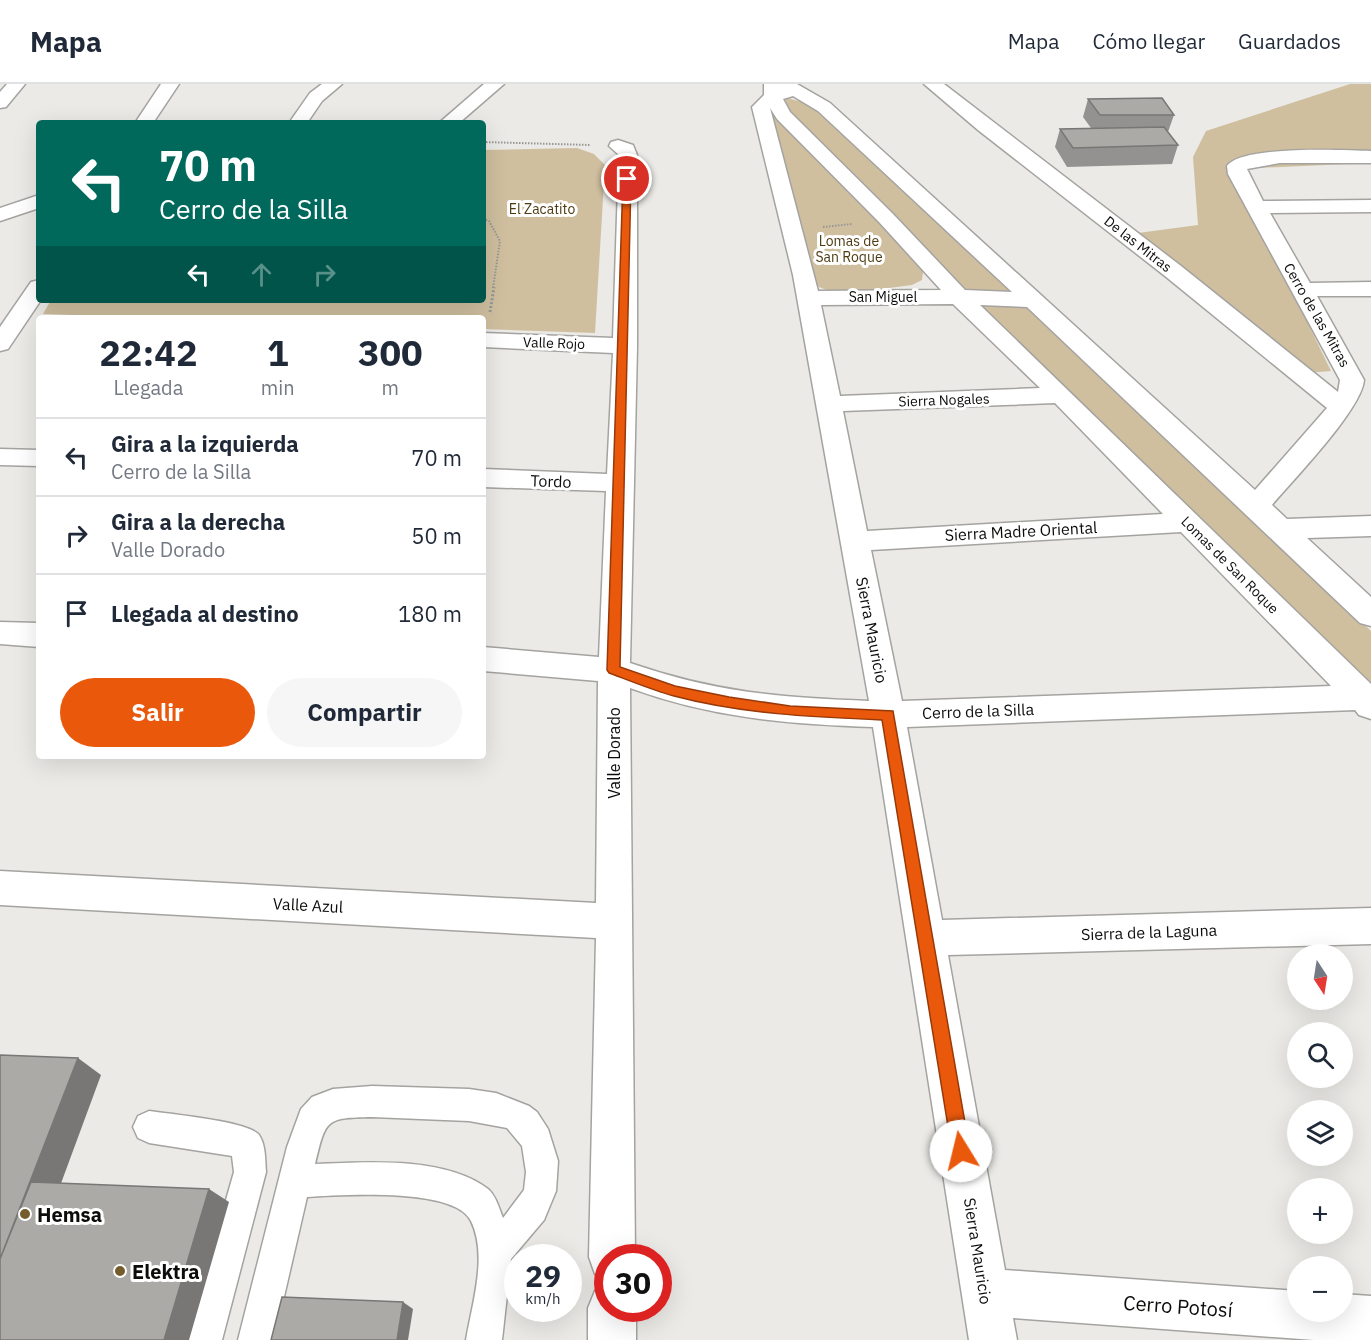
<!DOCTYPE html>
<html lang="es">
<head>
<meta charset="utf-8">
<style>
  :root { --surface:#fff; --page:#f6f6f7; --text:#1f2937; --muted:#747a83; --line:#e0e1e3; --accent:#ea580c }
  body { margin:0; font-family:"IBM Plex Sans",sans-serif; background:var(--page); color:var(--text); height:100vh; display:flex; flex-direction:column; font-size:22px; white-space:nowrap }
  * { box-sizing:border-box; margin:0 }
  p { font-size:20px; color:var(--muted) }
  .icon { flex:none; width:33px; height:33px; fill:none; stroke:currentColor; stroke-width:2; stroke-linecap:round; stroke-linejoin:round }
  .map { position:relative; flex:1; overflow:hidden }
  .side { position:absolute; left:36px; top:231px; width:450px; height:444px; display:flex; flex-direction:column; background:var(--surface); border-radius:6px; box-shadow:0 6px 24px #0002 }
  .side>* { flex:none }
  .hud { position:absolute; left:36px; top:36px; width:450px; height:183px; border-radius:6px; box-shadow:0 6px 24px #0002; background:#00695c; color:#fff; overflow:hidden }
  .needle { width:39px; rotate:168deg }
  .buttons { position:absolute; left:1287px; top:860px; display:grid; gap:12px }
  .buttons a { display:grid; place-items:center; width:66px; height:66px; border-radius:50%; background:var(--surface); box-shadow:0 6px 24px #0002; font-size:30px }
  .speed { position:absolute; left:504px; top:1160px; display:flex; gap:12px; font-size:30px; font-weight:700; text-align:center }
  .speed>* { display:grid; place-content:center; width:78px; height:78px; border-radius:50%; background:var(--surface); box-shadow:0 6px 24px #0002; line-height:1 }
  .speed small { font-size:15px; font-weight:400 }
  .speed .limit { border:9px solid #d22; background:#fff; color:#111 }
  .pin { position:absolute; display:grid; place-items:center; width:51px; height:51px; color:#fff; margin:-26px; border:3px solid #fff; border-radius:50%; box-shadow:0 2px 6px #0007 }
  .me { position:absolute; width:66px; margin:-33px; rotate:351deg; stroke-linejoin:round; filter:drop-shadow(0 0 4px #0008) }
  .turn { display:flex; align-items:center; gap:21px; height:126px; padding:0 24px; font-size:27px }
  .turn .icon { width:78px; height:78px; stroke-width:2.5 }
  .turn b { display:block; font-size:42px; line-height:51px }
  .lanes { display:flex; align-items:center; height:57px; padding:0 24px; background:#0003; justify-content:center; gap:30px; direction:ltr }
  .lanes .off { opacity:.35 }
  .eta { display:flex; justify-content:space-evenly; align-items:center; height:102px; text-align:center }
  .eta b { font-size:36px; font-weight:700; line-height:42px }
  .button { display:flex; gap:12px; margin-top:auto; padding:12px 24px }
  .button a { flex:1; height:69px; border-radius:36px; background:var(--accent); color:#fff; font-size:24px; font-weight:700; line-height:69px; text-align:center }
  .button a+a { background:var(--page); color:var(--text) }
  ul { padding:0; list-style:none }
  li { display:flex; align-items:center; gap:18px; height:78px; padding:0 24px; border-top:2px solid var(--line) }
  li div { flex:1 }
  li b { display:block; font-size:22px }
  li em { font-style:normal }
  header { display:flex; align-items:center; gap:36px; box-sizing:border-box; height:84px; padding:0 30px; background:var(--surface); border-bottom:2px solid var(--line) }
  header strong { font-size:28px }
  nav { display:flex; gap:33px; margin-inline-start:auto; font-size:21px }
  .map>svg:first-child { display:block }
  .green { fill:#cfbf9f }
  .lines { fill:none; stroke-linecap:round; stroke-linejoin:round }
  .lane-casing { stroke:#a4a3a0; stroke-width:3 }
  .street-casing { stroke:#a4a3a0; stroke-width:3 }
  .path-far1 { stroke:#979694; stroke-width:2; stroke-dasharray:1.5 1.5; stroke-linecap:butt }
  .path { stroke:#979694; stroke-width:3; stroke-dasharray:2 2; stroke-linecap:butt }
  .lane { fill:#fff; fill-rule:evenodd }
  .street { fill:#fff; fill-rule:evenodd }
  .wall { fill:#939290 }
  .shaded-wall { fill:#787775 }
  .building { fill:#abaaa7; stroke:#787775; stroke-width:1.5 }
  .route { fill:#ea580c; stroke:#983908; stroke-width:1.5 }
  .poi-dot { fill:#745c2c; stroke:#fff; stroke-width:2 }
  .labels { text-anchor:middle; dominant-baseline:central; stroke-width:6; stroke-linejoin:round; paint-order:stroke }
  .far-park-label { font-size:14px; fill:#4d3a10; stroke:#fff }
  .far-street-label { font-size:14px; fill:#0c0c0b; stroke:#fff }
  .street-label { font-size:16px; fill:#0c0c0b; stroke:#fff }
  .near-poi-label { font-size:20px; font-weight:bold; fill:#0c0c0b; stroke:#fff; text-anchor:start }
  .near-street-label { font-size:20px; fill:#0c0c0b; stroke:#fff }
</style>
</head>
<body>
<header>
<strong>Mapa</strong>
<nav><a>Mapa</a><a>Cómo llegar</a><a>Guardados</a></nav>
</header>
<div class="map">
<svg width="1371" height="1256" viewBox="0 0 1371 1256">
  <rect width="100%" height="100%" fill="#ebeae7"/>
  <path class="green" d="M 1350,0 L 1371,0 L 1371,79 L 1233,85 L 1331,287 L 1306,289 L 1138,149 L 1198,141 L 1193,73 L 1206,47 Z
    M 787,14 L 802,18 L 812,23 L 1260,439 L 1371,547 L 1371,605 L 1346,598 L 783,21 Z
    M 770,21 L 924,180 L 922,196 L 912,201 L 851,209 L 829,207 L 819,203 L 810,191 L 802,145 Z
    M 577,64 L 594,70 L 605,81 L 595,249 L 483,245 L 483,234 L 162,234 L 43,230 L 51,216 L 483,216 L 483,66 Z"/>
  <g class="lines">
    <g class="lane-casing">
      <path id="lane" d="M 372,1002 L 469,1005 L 496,1009 L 529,1022 L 537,1028 L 548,1045 L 558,1077 L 556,1107 L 544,1136 L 511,1175 L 502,1256 L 466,1256 C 472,1220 488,1172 471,1137 C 455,1103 341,1111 307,1113 L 274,1256 L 238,1256 L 287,1063 L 301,1025 L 312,1013 L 333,1005 ZM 372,1033 L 469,1037 L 507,1044 L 522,1062 L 526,1088 L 524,1106 L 503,1134 C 499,1124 496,1112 488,1105 C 445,1072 366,1078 315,1080 C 326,1035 325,1034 372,1033 Z
        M 149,1027 C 169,1030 248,1037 259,1051 C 266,1061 265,1077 266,1088 L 222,1256 L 186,1256 L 234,1088 L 232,1072 L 149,1059 L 138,1054 L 133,1043 L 138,1032 Z"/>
    </g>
    <g class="street-casing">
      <path id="street" d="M 7,0 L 25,0 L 6,23 L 0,24 L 0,8 Z
        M 161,0 L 179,0 L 153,39 L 135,39 Z
        M 322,0 L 342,0 L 322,17 L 307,39 L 289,39 L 310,9 Z
        M 484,0 L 504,0 L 459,39 L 439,39 Z
        M 764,0 L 797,0 L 830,19 L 1255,406 L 1327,324 L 1165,192 L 978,46 L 924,0 L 944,0 L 1181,182 L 1338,308 L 1340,296 L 1228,90 L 1227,82 C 1242,61 1345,66 1371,67 L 1371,79 L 1280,79 L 1247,85 L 1263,117 L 1371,116 L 1371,128 L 1270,129 L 1310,199 L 1371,198 L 1371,212 L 1317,212 L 1364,296 C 1362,325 1293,396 1272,421 L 1287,435 L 1371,432 L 1371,452 L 1307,454 L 1371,513 L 1371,542 L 1360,539 L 1027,223 L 980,221 L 1371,600 L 1371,635 L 1359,631 L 1355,626 L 907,643 L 942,836 L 1371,824 L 1371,860 L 948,871 L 1005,1186 L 1298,1207 L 1298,1227 L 1342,1227 L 1342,1210 L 1371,1212 L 1371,1256 L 1314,1256 L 1013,1234 L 1017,1256 L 969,1256 L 873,643 C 786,640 713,634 630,604 L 635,1173 L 608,1173 L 608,1195 L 595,1190 L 589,1173 L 596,854 L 0,821 L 0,787 L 596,819 L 598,597 L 483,587 L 483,563 L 599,573 L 606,407 L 483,403 L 483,385 L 607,390 L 613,269 L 483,263 L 483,249 L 613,254 L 619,71 L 609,62 L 611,58 L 618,56 L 633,61 L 637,71 L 637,262 L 630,579 C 714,608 781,614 869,617 L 793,191 L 752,23 L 764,11 ZM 793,12 L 818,27 L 1012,208 L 965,206 L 893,130 L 790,28 L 783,15 ZM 770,24 L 777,35 L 879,138 L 941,206 L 818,207 ZM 953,220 L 1040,304 L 840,312 L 821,221 ZM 1055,319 L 1163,430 L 867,447 L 843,327 ZM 1181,448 L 1331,602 L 902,617 L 871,466 Z
        M 39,111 L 39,124 L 0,137 L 0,124 Z
        M 39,196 L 39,216 L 41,216 L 8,265 L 0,267 L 0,243 L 31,198 Z
        M 0,365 L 39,366 L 39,382 L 0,381 Z
        M 0,538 L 39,539 L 39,563 L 0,560 Z
        M 608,1202 L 608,1224 L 636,1224 L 636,1256 L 588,1256 L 588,1224 L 595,1207 Z"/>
    </g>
    <path class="path-far1" d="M 483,58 L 590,61
      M 483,135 L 489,137 L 500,157 L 493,204
      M 823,143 L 852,140
      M 826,164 L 870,159"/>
    <path class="path" d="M 490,228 L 494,203"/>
    <use href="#lane" class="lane"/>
    <use href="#street" class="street"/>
  </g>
  <path class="wall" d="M 1088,15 L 1174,31 L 1168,48 L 1178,61 L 1172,80 L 1067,83 L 1055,63 L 1060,45 L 1091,44 L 1083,33 Z"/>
  <path class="shaded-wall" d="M 78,974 L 101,991 L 29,1186 L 0,1175 Z
    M 209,1105 L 229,1118 L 189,1256 L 164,1256 Z
    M 403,1218 L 413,1225 L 408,1256 L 397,1256 Z"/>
  <path class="building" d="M 1162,14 L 1174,31 L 1100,31 L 1088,15 Z
    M 1164,43 L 1178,61 L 1073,64 L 1060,45 Z
    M 0,971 L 78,974 L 0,1175 Z
    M 31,1098 L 209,1105 L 164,1256 L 0,1256 L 0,1175 Z
    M 282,1213 L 403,1218 L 397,1256 L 271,1256 Z"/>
  <path class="route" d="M 627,93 L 631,95 L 620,583 L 675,602 L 729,613 L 790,622 L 893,627 L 970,1067 L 968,1073 L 961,1076 L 955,1073 L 952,1067 L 882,636 C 812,633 742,630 674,612 C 652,606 631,597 609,589 L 607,586 L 623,95 Z"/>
  <g class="poi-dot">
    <circle cx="25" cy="1130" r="6"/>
    <circle cx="120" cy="1187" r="6"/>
  </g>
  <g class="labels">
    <g class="far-park-label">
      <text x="542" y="125">El Zacatito</text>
      <text x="849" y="157">Lomas de<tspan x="849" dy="16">San Roque</tspan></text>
    </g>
    <g class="far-street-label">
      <text transform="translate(1138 160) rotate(38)">De las Mitras</text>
      <text x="883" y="213">San Miguel</text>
      <text transform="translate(1317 231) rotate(60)">Cerro de las Mitras</text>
      <text transform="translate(554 259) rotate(2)">Valle Rojo</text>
      <text transform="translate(944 316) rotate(-2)">Sierra Nogales</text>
      <text transform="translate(1230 481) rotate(45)">Lomas de San Roque</text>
    </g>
    <g class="street-label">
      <text transform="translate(551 397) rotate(2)">Tordo</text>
      <text transform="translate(1021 447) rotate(-3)">Sierra Madre Oriental</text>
      <text transform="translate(872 546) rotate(79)">Sierra Mauricio</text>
      <text transform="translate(978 627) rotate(-2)">Cerro de la Silla</text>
      <text transform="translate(614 669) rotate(-90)">Valle Dorado</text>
      <text transform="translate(308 821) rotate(3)">Valle Azul</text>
      <text transform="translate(1149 848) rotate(-2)">Sierra de la Laguna</text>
      <text transform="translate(978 1167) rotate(81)">Sierra Mauricio</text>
    </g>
    <g class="near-poi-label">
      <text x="37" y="1130">Hemsa</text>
      <text x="132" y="1187">Elektra</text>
    </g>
    <g class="near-street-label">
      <text transform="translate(1178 1222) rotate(4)">Cerro Potosí</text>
    </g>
  </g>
</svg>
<div class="buttons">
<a><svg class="needle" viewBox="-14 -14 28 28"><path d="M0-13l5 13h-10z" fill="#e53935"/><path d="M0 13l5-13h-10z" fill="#747a83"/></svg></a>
<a><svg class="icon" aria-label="search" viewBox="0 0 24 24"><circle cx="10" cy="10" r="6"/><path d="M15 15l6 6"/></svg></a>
<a><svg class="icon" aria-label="layers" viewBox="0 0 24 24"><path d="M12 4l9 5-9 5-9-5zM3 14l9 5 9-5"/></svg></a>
<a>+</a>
<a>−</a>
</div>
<div class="speed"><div>29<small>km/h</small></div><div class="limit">30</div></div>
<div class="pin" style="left:627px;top:95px;background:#d93025"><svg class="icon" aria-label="arrive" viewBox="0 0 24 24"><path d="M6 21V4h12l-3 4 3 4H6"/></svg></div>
<svg class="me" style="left:961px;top:1067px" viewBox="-20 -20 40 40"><circle r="19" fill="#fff"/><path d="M0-13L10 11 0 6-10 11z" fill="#ea580c"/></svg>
<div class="hud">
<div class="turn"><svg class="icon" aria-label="left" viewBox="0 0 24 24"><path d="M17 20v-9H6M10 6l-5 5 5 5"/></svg><div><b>70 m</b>Cerro de la Silla</div></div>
<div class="lanes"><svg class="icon" aria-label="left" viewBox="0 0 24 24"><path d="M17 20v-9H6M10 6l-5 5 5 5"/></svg><svg class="icon off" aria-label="ahead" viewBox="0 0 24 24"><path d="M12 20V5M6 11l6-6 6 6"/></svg><svg class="icon off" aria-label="right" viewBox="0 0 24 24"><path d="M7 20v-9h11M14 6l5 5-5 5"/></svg></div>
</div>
<section class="side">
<div class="eta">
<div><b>22:42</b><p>Llegada</p></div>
<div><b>1</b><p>min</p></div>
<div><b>300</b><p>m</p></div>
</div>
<ul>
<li><svg class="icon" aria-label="left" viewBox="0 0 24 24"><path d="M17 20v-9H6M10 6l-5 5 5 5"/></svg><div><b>Gira a la izquierda</b><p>Cerro de la Silla</p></div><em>70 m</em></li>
<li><svg class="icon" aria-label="right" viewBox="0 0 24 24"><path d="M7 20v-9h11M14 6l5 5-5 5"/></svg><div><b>Gira a la derecha</b><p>Valle Dorado</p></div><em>50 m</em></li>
<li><svg class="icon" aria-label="arrive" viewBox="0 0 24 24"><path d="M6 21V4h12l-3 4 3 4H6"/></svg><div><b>Llegada al destino</b></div><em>180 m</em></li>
</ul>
<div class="button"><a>Salir</a><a>Compartir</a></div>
</section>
</div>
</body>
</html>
